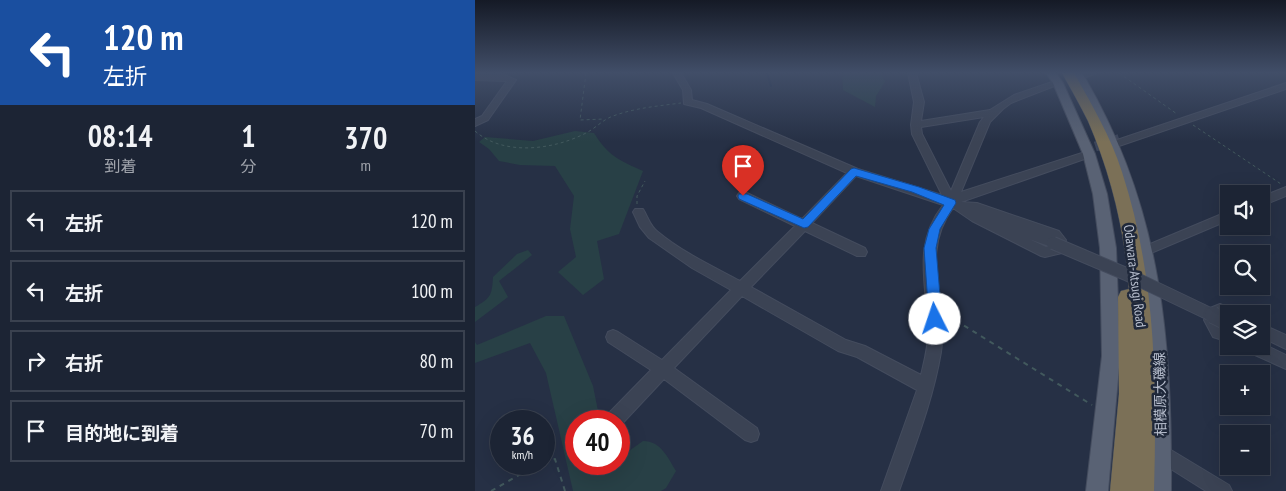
<!DOCTYPE html>
<html lang="ja">
<head>
<meta charset="utf-8">
<style>
  :root { --surface:#1c2434; --page:#252c3c; --text:#f1f3f6; --muted:#a0a4ac; --line:#3a414f }
  body { margin:0; font-family:"PT Sans Narrow","Noto Sans JP",sans-serif; background:var(--page); color:var(--text); height:100vh; display:flex; flex-direction:column; font-size:19px; white-space:nowrap }
  * { box-sizing:border-box; margin:0 }
  p { font-size:16px; color:var(--muted) }
  .icon { flex:none; width:28px; height:28px; fill:none; stroke:currentColor; stroke-width:2; stroke-linecap:round; stroke-linejoin:round }
  .map { position:relative; flex:1; overflow:hidden }
  .drawer { display:flex; flex-direction:column; background:var(--surface); width:475px }
  .drawer>* { flex:none }
  .guide { background:#1a4fa0; color:#fff; overflow:hidden }
  .buttons { position:absolute; left:745px; top:185px; display:grid; gap:10px }
  .buttons a { display:grid; place-items:center; width:50px; height:50px; border-radius:0px; background:var(--surface); box-shadow:0 5px 20px #0002,0 0 0 1px var(--line); font-size:25px }
  .speed { position:absolute; left:15px; top:410px; display:flex; gap:10px; font-size:25px; font-weight:700; text-align:center }
  .speed>* { display:grid; place-content:center; width:65px; height:65px; border-radius:50%; background:var(--surface); box-shadow:0 5px 20px #0002,0 0 0 1px var(--line); line-height:1 }
  .speed small { font-size:12px; font-weight:400 }
  .speed .limit { border:8px solid #d22; background:#fff; color:#111 }
  .pin { position:absolute; display:grid; place-items:center; width:42px; height:42px; color:#fff; margin:-51px -21px; border-radius:50% 50% 50% 0; rotate:-45deg; box-shadow:0 0 5px #0007 }
  .pin .icon { rotate:45deg }
  .me { position:absolute; width:55px; margin:-28px; rotate:356deg; stroke-linejoin:round; filter:drop-shadow(0 0 4px #0008) }
  .turn { display:flex; align-items:center; gap:18px; height:105px; padding:0 20px; font-size:22px }
  .turn .icon { width:65px; height:65px; stroke-width:2.5 }
  .turn b { display:block; font-size:35px; line-height:42px }
  .eta { display:flex; justify-content:space-evenly; align-items:center; height:85px; text-align:center }
  .eta b { font-size:30px; font-weight:600; line-height:35px }
  ul { padding:0; list-style:none }
  li { display:flex; align-items:center; gap:15px; height:62px; margin:0 10px 8px; padding:0 10px; border:2px solid var(--line); border-radius:0px }
  li div { flex:1 }
  li b { display:block; font-size:19px }
  li em { font-style:normal }
  main { display:flex; flex:1; min-height:0 }
  .map>svg:first-child { display:block }
  .green { fill:#284046 }
  .lines { fill:none; stroke-linecap:round; stroke-linejoin:round }
  .stream { stroke:#182644; stroke-width:2 }
  .minor-tunnel { stroke:#3c455a; stroke-width:10; stroke-dasharray:10 5; stroke-linecap:butt }
  .minor-casing { stroke:#444c5e; stroke-width:2 }
  .major-casing { stroke:#444c5e; stroke-width:2 }
  .highway-casing { stroke:#424b5c; stroke-width:1 }
  .path-far1 { stroke:#42595d; stroke-width:1; stroke-dasharray:3 3; stroke-linecap:butt }
  .path { stroke:#42595d; stroke-width:2; stroke-dasharray:5 5; stroke-linecap:butt }
  .minor { fill:#3b4354; fill-rule:evenodd }
  .major { fill:#596274; fill-rule:evenodd }
  .highway { fill:#7b7057; fill-rule:evenodd }
  .minor-bridge-far1-casing { stroke:#444c5e; stroke-width:14; stroke-linecap:butt }
  .minor-bridge-casing { stroke:#444c5e; stroke-width:18; stroke-linecap:butt }
  .minor-bridge-far1 { stroke:#3b4354; stroke-width:12 }
  .minor-bridge { stroke:#3b4354; stroke-width:16 }
  .route { fill:#1a73e8; stroke:#114b97 }
  .labels { text-anchor:middle; dominant-baseline:central; stroke-width:5; stroke-linejoin:round; paint-order:stroke }
  .street-label { font-size:14px; fill:#b8bfce; stroke:#1f283a }
</style>
</head>
<body>
<main>
<section class="drawer">
<div class="guide">
<div class="turn"><svg class="icon" aria-label="left" viewBox="0 0 24 24"><path d="M17 20v-9H6M10 6l-5 5 5 5"/></svg><div><b>120 m</b>左折</div></div>
</div>
<div class="eta">
<div><b>08:14</b><p>到着</p></div>
<div><b>1</b><p>分</p></div>
<div><b>370</b><p>m</p></div>
</div>
<ul>
<li><svg class="icon" aria-label="left" viewBox="0 0 24 24"><path d="M17 20v-9H6M10 6l-5 5 5 5"/></svg><div><b>左折</b></div><em>120 m</em></li>
<li><svg class="icon" aria-label="left" viewBox="0 0 24 24"><path d="M17 20v-9H6M10 6l-5 5 5 5"/></svg><div><b>左折</b></div><em>100 m</em></li>
<li><svg class="icon" aria-label="right" viewBox="0 0 24 24"><path d="M7 20v-9h11M14 6l5 5-5 5"/></svg><div><b>右折</b></div><em>80 m</em></li>
<li><svg class="icon" aria-label="arrive" viewBox="0 0 24 24"><path d="M6 21V4h12l-3 4 3 4H6"/></svg><div><b>目的地に到着</b></div><em>70 m</em></li>
</ul>
</section>
<div class="map">
<svg width="811" height="491" viewBox="0 0 811 491">
  <rect width="100%" height="100%" fill="#263045"/>
  <path class="green" d="M 367,73 L 406,73 L 410,82 L 401,96 L 400,107 L 368,90 Z
    M 100,131 L 119,133 C 133,156 144,160 168,171 L 144,234 L 122,241 L 129,279 L 108,295 L 83,272 L 101,257 L 95,229 L 99,196 L 80,166 L 45,165 L 24,161 L 14,149 L 4,142 L 10,137 L 58,141 Z
    M 53,250 L 57,255 L 24,281 L 33,297 L 0,322 L 0,307 C 16,298 17,295 18,277 L 42,254 Z
    M 71,316 L 89,316 L 118,386 L 125,421 L 101,421 L 101,464 L 144,464 L 144,458 L 168,441 C 186,441 193,458 201,471 L 191,488 L 186,491 L 98,491 L 71,373 L 55,343 L 0,363 L 0,342 L 2,345 Z"/>
  <g class="lines">
    <path class="stream" d="M 292,73 L 296,86"/>
    <path class="minor-tunnel" d="M 606,151 L 647,138"/>
    <g class="minor-casing">
      <path id="minor" d="M 198,73 L 206,73 L 216,90 L 217,100 L 232,104 L 383,169 L 467,195 L 437,134 L 436,125 L 439,102 L 433,73 L 441,73 L 449,102 L 446,121 L 515,110 L 539,95 L 583,80 L 587,83 L 536,103 L 528,109 L 515,122 L 486,192 L 610,152 L 618,152 L 619,154 L 618,156 L 486,202 L 502,203 L 584,231 L 591,240 L 587,253 L 570,257 L 566,256 L 497,221 L 478,208 C 443,255 474,301 466,352 C 458,400 440,445 424,491 L 406,491 L 442,390 L 382,357 L 363,351 L 267,296 L 199,368 L 282,428 L 284,434 L 282,440 L 276,442 L 270,440 L 189,379 L 144,427 L 144,421 L 130,421 L 132,415 L 176,370 L 133,342 L 131,337 L 133,332 L 138,330 L 143,332 L 187,360 L 256,290 L 217,268 L 174,238 L 165,227 L 158,212 L 160,209 L 168,209 C 173,217 175,226 183,232 C 207,252 237,266 265,281 L 320,226 L 264,199 L 262,196 L 264,193 L 272,193 L 327,219 L 372,173 L 226,108 L 209,104 L 208,90 ZM 509,117 L 505,122 L 476,191 L 447,134 L 446,127 ZM 381,176 L 468,205 C 436,246 453,286 453,334 C 453,348 449,362 446,375 L 390,346 L 371,340 L 276,287 L 330,231 L 382,256 L 390,256 L 392,252 L 390,248 L 337,223 ZM 554,239 L 574,246 L 571,247 Z
        M 607,73 L 621,73 L 604,80 L 600,77 Z
        M 0,74 L 27,74 L 41,80 L 13,120 L 0,126 L 0,119 L 7,116 L 32,81 L 0,80 Z
        M 811,83 L 811,89 L 644,146 L 640,147 L 635,144 L 636,142 Z
        M 811,187 L 811,196 L 786,206 L 786,197 Z
        M 754,211 L 754,220 L 676,253 L 668,253 L 666,250 L 668,247 Z
        M 745,304 L 759,310 L 761,314 L 754,314 L 754,320 L 745,316 L 743,320 L 748,327 L 754,329 L 754,342 L 738,337 L 729,320 L 735,308 Z
        M 786,324 L 811,335 L 811,349 L 786,337 Z
        M 786,343 L 811,355 L 811,369 L 771,351 L 769,346 L 786,346 Z
        M 686,444 L 754,485 L 757,491 L 731,491 L 680,459 L 677,453 L 680,447 Z"/>
    </g>
    <g class="major-casing">
      <path id="major" d="M 571,73 L 581,73 L 588,83 L 620,154 L 632,194 L 641,248 L 645,356 L 633,491 L 611,491 L 627,356 L 625,248 L 618,194 L 608,154 L 578,83 Z
        M 597,73 L 607,73 L 610,78 C 687,210 697,341 696,491 L 674,491 C 679,365 676,245 624,127 C 616,109 607,90 597,73 Z"/>
    </g>
    <g class="highway-casing">
      <path id="highway" d="M 587,73 L 599,73 C 617,105 636,137 647,172 C 681,276 682,383 679,491 L 635,491 L 644,394 L 643,297 L 646,291 L 654,289 C 650,232 636,174 613,121 C 605,105 596,89 587,73 Z"/>
    </g>
    <path class="path-far1" d="M 111,73 L 105,120 L 129,119
      M 644,73 L 702,114
      M 718,125 L 806,184
      M 0,131 C 28,156 77,150 109,134 C 120,129 127,120 138,116 C 160,108 183,106 206,103
      M 162,204 L 162,196 L 170,181
      M 471,315 L 474,317"/>
    <path class="path" d="M 472,315 L 617,405
      M 69,462 L 80,459 L 90,491
      M 16,491 L 63,464"/>
    <use href="#minor" class="minor"/>
    <use href="#major" class="major"/>
    <use href="#highway" class="highway"/>
    <g class="minor-bridge-far1-casing">
      <path id="minor-bridge-far1" d="M 578,243 L 651,274 L 741,317"/>
    </g>
    <g class="minor-bridge-casing">
      <path id="minor-bridge" d="M 738,315 L 754,323"/>
    </g>
    <use href="#minor-bridge-far1" class="minor-bridge-far1"/>
    <use href="#minor-bridge" class="minor-bridge"/>
  </g>
  <linearGradient id="sky" x2="0" y2="1"><stop stop-color="#151a26"/><stop offset="0.51" stop-color="#414e68"/><stop offset="1" stop-color="#414e68" stop-opacity="0"/></linearGradient>
  <rect width="811" height="142" fill="url(#sky)"/>
  <path class="route" d="M 379,168 L 444,187 L 480,200 L 481,203 L 465,229 L 461,248 L 467,319 L 465,323 L 460,325 L 456,323 L 454,319 L 449,248 L 454,229 L 469,205 L 437,192 L 381,176 L 333,227 L 329,228 L 264,199 L 263,196 L 264,194 L 272,194 L 328,219 L 376,169 Z"/>
  <g class="labels">
    <g class="street-label">
      <text transform="translate(660 276) rotate(83)">Odawara-Atsugi Road</text>
      <text transform="translate(685 394) rotate(-91)">相模原大磯線</text>
    </g>
  </g>
</svg>
<div class="buttons">
<a><svg class="icon" aria-label="sound" viewBox="0 0 24 24"><path d="M4 9h4l5-4v14l-5-4H4zM17 9q2 3 0 6"/></svg></a>
<a><svg class="icon" aria-label="search" viewBox="0 0 24 24"><circle cx="10" cy="10" r="6"/><path d="M15 15l6 6"/></svg></a>
<a><svg class="icon" aria-label="layers" viewBox="0 0 24 24"><path d="M12 4l9 5-9 5-9-5zM3 14l9 5 9-5"/></svg></a>
<a>+</a>
<a>−</a>
</div>
<div class="speed"><div>36<small>km/h</small></div><div class="limit">40</div></div>
<div class="pin" style="left:268px;top:196px;background:#d93025"><svg class="icon" aria-label="arrive" viewBox="0 0 24 24"><path d="M6 21V4h12l-3 4 3 4H6"/></svg></div>
<svg class="me" style="left:460px;top:319px" viewBox="-20 -20 40 40"><circle r="19" fill="#fff"/><path d="M0-13L10 11 0 6-10 11z" fill="#1a73e8"/></svg>
</div>
</main>
</body>
</html>
